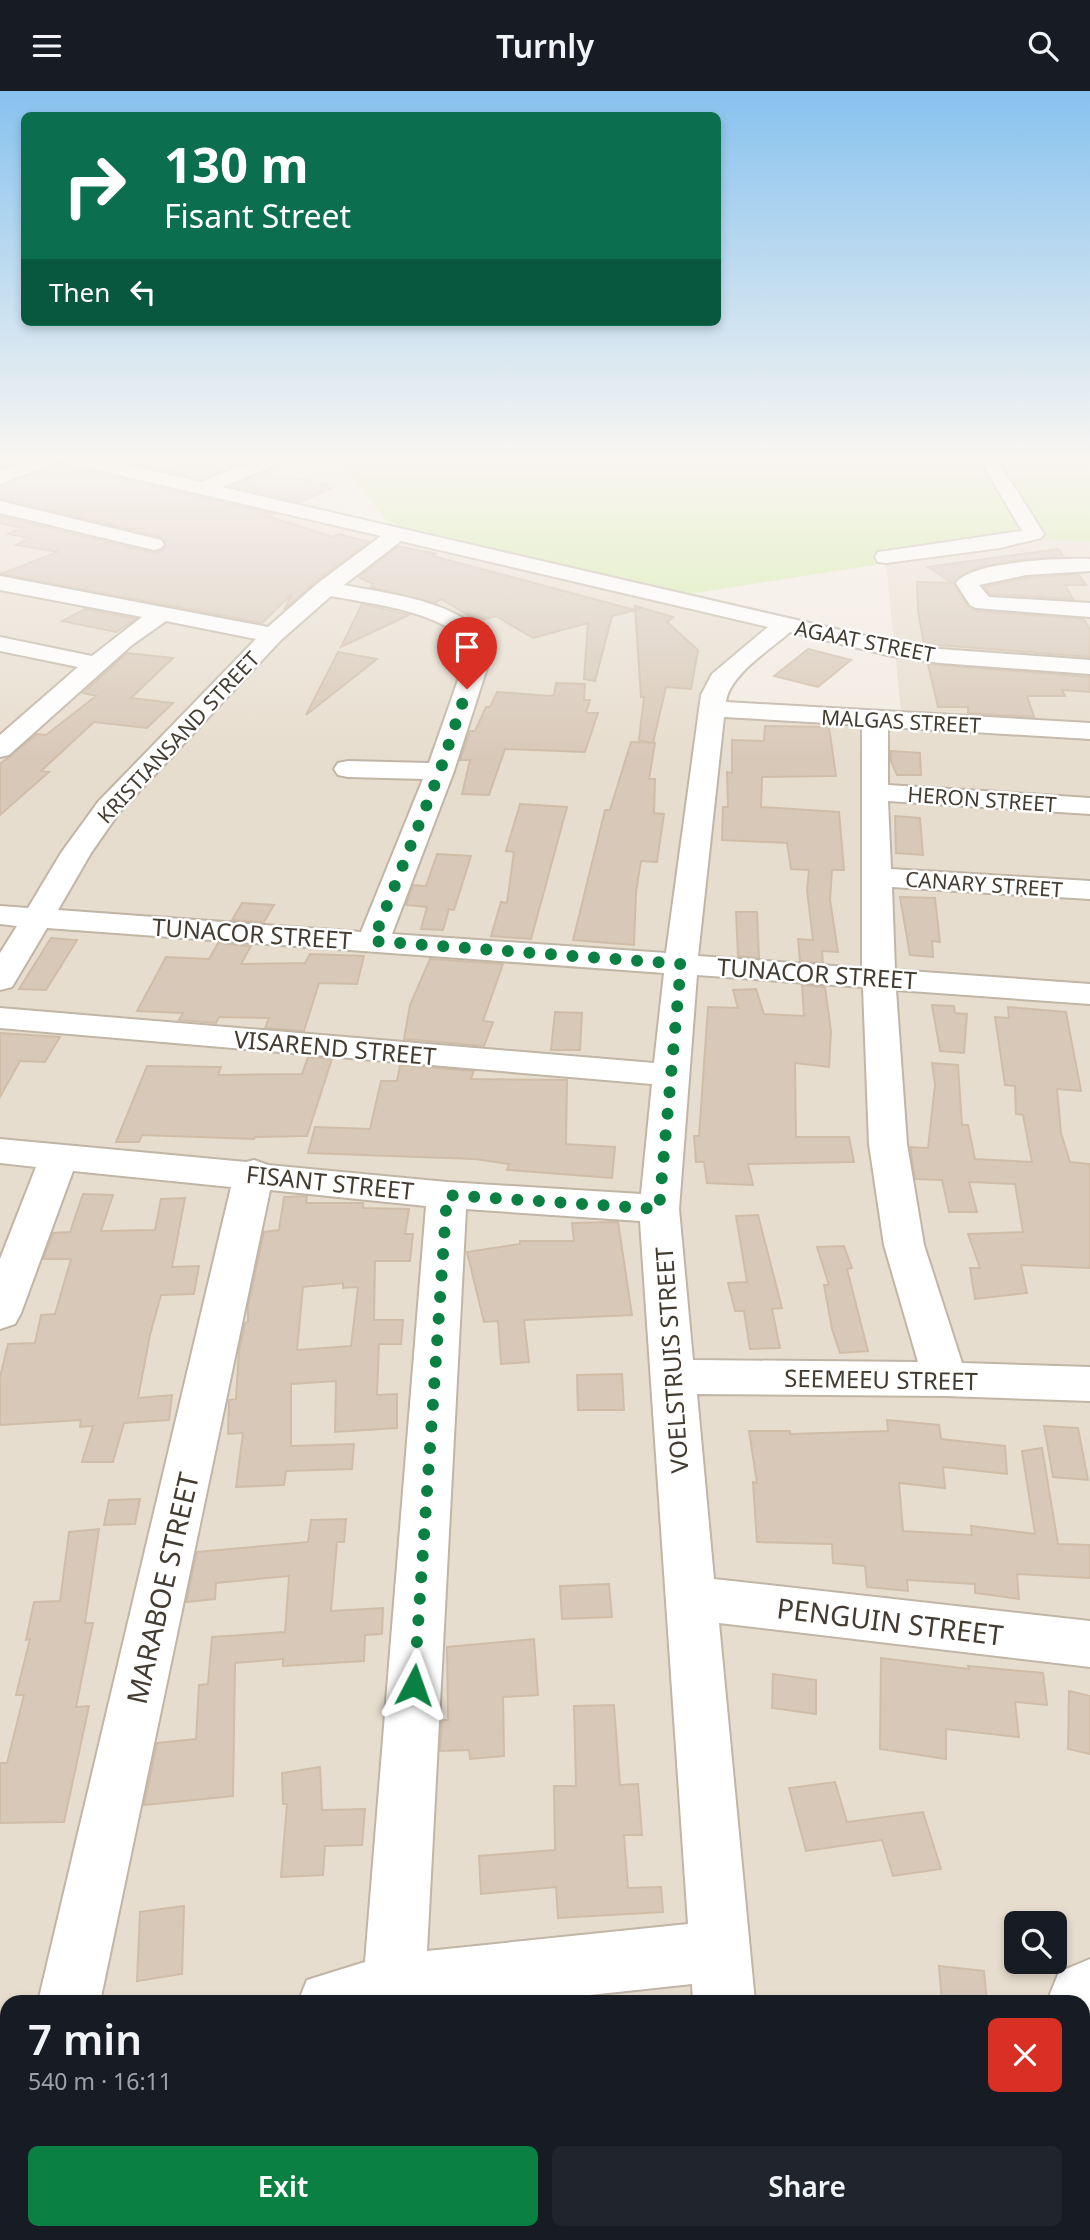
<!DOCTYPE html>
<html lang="en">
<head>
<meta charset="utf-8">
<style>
  :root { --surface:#171b24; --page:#20242c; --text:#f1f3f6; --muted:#9ea1a6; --accent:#0b8043 }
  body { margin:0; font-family:"Noto Sans",sans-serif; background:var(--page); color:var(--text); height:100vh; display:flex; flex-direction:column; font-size:26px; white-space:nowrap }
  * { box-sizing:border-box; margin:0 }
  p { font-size:23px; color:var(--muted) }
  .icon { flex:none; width:38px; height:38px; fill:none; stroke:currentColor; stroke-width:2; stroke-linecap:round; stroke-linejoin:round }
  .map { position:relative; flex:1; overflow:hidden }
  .details { position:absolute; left:0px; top:1904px; width:1090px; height:245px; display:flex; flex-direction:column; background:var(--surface); border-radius:21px 21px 0 0; box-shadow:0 4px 10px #0003 }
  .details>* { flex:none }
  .top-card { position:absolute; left:21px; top:21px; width:700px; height:214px; border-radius:10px; box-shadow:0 4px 10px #0003; background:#0b6e4f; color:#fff; overflow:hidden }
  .controls { position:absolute; left:1004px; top:1820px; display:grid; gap:14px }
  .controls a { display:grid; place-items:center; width:63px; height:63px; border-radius:10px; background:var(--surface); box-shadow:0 4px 10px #0003; font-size:35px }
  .pin { position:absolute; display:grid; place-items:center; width:60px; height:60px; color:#fff; margin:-72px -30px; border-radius:50% 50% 50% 0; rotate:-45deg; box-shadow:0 0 7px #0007 }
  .pin .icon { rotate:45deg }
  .me { position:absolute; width:77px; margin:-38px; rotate:4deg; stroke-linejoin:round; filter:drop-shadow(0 0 5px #0008) }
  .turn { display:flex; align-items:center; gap:24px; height:147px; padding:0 28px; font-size:32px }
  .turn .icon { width:91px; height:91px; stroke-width:2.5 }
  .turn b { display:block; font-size:49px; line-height:60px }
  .then { display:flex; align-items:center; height:66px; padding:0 28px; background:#0003; gap:14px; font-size:26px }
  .round { display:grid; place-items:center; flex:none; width:74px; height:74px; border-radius:10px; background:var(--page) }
  .head { display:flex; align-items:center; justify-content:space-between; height:119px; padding:0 28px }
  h1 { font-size:42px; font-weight:600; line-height:52px }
  .button { display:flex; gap:14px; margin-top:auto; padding:14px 28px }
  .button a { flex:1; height:80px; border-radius:10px; background:var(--accent); color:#fff; font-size:28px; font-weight:600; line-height:80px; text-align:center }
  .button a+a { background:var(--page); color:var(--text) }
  header { display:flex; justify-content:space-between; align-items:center; height:91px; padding:0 28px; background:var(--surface); font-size:32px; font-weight:600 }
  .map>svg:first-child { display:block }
  .residential { fill:#e7ddce; fill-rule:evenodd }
  .green { fill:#d2eba5 }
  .building { fill:#d8c8b8; stroke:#d0bda8; stroke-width:2; fill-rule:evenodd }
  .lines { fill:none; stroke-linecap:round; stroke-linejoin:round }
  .minor-casing { stroke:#c1b5a6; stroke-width:4 }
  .minor { fill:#fff; fill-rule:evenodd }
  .route { stroke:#0b8043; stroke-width:12; stroke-dasharray:0 21.6 }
  .labels { text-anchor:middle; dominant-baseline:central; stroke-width:5; stroke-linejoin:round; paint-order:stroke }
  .far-street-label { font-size:21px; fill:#443b31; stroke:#fff }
  .street-label { font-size:24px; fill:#443b31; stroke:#fff }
  .near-street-label { font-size:28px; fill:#443b31; stroke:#fff }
</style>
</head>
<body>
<header><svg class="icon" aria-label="menu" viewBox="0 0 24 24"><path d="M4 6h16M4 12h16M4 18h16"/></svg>Turnly<svg class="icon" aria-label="search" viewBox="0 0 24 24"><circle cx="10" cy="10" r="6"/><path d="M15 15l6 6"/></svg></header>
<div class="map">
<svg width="1090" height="2149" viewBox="0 0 1090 2149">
  <rect width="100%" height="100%" fill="#f2ebe1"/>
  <path class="residential" d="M 0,367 L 72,367 L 784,534 L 744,565 L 713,618 L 902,630 L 886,472 L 1040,448 L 1090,451 L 1090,2149 L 0,2149 ZM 1017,1832 L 1055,1832 L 1055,1871 L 1017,1871 ZM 7,1911 L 1083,1911 L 1083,2142 L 7,2142 Z"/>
  <path class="green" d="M 345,367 L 1090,367 L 1090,451 L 1040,448 L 689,503 L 390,434 L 339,370 Z"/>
  <path class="building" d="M 111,367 L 203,367 L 234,375 L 201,388 Z
    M 61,369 L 70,376 L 273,423 L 267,425 L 333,446 L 339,443 L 369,451 L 316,490 L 284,519 L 292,503 L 262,532 L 1,483 L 58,461 L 16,454 L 29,447 L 8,443 L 22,437 L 0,432 L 0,425 L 153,462 L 162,460 L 166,455 L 162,446 L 0,408 L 0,395 L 58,373 Z
    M 265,381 L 298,387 L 336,395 L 300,411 L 231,395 Z
    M 398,455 L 436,463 L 433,465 L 635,519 L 612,525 L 595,590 L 584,588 L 588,532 L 533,547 L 496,525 L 478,530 L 441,508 L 435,512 L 371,496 L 373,493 L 359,486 Z
    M 1058,458 L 1064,466 L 1018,469 L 979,476 L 963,483 L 954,493 L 968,515 L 976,520 L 1084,528 L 1090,539 L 1090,566 L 924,553 L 918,520 L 917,491 L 952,492 L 928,476 Z
    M 1078,483 L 1086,494 L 1065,494 L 1073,508 L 990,503 L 984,496 L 1026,487 Z
    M 362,513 L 409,524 L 341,556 Z
    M 635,515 L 673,526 L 667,531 L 698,559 L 691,598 L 666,596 L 653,652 L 639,649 L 644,606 L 641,606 Z
    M 85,518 L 136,528 L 116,541 L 62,530 Z
    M 808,558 L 851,569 L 818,596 L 774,585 Z
    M 338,561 L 377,568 L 306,624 Z
    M 127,562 L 173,567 L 131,607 L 173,612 L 147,637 L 94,631 L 41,680 L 49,681 L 0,724 L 0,673 L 37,643 L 46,644 L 96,605 L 83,602 Z
    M 928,573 L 1090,586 L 1090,601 L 1062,599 L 1065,605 L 1027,605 L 1034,626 L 968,622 L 968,616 L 938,616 Z
    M 556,592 L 585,593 L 584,609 L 590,609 L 586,622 L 598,622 L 585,661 L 505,658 L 489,704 L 462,703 L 470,669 L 460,669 L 470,640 L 475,640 L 486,616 L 490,616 L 497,601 L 550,605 L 554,604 Z
    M 765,635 L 829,636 L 836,685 L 762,686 L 761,716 L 839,721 L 844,779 L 832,779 L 830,809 L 838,861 L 822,860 L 823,872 L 800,870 L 798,848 L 813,849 L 807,799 L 809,779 L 791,778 L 787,752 L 722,749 L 723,716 L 728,716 L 727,681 L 732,682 L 732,649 L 764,650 Z
    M 631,651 L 655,652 L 649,688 L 655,688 L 654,722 L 664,723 L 657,771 L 641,770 L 636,801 L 634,854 L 573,849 L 605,719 L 610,719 Z
    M 891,660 L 920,662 L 921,684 L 897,684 L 891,670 Z
    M 520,713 L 567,716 L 531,848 L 491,845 L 501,811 L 507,812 L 514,761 L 506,760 Z
    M 895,725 L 920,727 L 923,764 L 896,762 Z
    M 437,763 L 471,765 L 454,819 L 449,818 L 443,839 L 421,838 L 427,816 L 406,814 L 413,794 L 426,795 Z
    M 900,806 L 935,807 L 940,851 L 932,850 L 933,866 L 910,864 Z
    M 242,812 L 274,814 L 264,831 L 232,829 Z
    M 736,821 L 757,821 L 759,867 L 738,865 Z
    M 51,847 L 77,849 L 46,899 L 19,898 Z
    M 218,852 L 251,855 L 241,873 L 305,872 L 310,863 L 364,865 L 357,893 L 319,892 L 304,940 L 265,937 L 269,927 L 219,926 L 216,932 L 179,929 L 183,922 L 137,920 L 166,866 L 209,868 Z
    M 430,868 L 503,873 L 483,930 L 493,931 L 484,955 L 404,948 L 410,914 Z
    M 802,894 L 825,896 L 831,940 L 829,976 L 795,972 L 796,1046 L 849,1046 L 854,1071 L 748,1073 L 753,1094 L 707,1092 L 704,1071 L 696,1071 L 694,1045 L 699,1045 L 708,916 L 738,917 L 733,899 L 756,898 L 764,923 L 804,925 Z
    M 932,914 L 954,915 L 955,922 L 967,923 L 964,962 L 940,960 Z
    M 1008,916 L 1066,921 L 1081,1000 L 1057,998 L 1061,1042 L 1070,1071 L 1090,1073 L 1090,1177 L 1021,1174 L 1027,1202 L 975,1208 L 970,1177 L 980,1177 L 968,1143 L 1023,1141 L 1015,1093 L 969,1091 L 977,1121 L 949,1121 L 942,1089 L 915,1088 L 910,1056 L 928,1057 L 935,994 L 932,972 L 958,974 L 962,1034 L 968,1034 L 975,1068 L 1032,1071 L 1023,1024 L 1016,1023 L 1015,995 L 1005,994 L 995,926 L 1009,927 Z
    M 555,921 L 582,922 L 580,959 L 551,959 Z
    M 0,942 L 60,946 L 45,971 L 20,970 L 0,1006 Z
    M 308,966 L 332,968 L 307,1045 L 255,1046 L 254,1048 L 142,1044 L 139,1051 L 116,1051 L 147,975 L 221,976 L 218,984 L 302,983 Z
    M 400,974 L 474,980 L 471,988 L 567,989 L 566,1053 L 615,1056 L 612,1087 L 507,1079 L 509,1073 L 475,1068 L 308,1062 L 315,1036 L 370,1038 L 381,990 L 397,990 Z
    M 83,1103 L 113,1104 L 101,1140 L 155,1139 L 161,1108 L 185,1107 L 172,1176 L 199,1175 L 194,1203 L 161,1204 L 150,1244 L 138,1307 L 172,1304 L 169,1329 L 124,1332 L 113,1371 L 82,1371 L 93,1335 L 80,1336 L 81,1329 L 0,1334 L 0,1286 L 8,1253 L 35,1252 L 41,1224 L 55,1223 L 71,1168 L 43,1168 L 53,1142 L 70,1141 Z
    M 307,1105 L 306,1112 L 363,1112 L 363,1117 L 409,1118 L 405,1143 L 413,1143 L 410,1170 L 375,1170 L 374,1229 L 403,1229 L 401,1253 L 379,1253 L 377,1304 L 397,1303 L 397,1337 L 335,1341 L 336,1290 L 291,1293 L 291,1355 L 354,1353 L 352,1378 L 286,1380 L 284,1394 L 236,1396 L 243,1342 L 228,1343 L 229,1309 L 236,1308 L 239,1259 L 245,1232 L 248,1231 L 248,1215 L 264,1141 L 279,1139 L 284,1106 ZM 343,1192 L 343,1197 L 358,1196 L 351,1255 L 297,1259 L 303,1196 Z
    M 758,1124 L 782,1217 L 772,1218 L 780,1257 L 750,1258 L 744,1220 L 735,1220 L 728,1192 L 747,1191 L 736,1125 Z
    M 618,1131 L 632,1224 L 524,1229 L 529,1271 L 501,1273 L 498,1230 L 484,1231 L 467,1161 L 520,1153 L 520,1150 L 574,1150 L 572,1132 Z
    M 844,1155 L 852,1177 L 847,1178 L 868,1260 L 840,1262 L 832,1238 L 824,1194 L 829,1194 L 817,1156 Z
    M 622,1283 L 624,1319 L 578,1319 L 577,1284 Z
    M 887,1329 L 939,1334 L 941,1348 L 1005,1355 L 1007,1383 L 943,1376 L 945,1397 L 899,1392 L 903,1440 L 972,1444 L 971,1435 L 1035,1443 L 1022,1360 L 1042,1357 L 1058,1453 L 1090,1454 L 1090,1487 L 1017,1483 L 1019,1508 L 975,1502 L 975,1493 L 907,1489 L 908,1500 L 867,1496 L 865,1475 L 833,1472 L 832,1453 L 757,1451 L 753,1391 L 757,1392 L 749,1340 L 790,1340 L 790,1343 L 888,1340 Z
    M 1044,1335 L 1078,1337 L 1088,1389 L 1053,1386 Z
    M 140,1408 L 135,1433 L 104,1434 L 109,1409 Z
    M 346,1428 L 344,1451 L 337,1451 L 331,1520 L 383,1517 L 382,1543 L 365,1544 L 364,1570 L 283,1575 L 283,1568 L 235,1572 L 233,1705 L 144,1714 L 157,1652 L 196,1648 L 199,1594 L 208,1593 L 212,1546 L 285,1541 L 289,1485 L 216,1492 L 215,1508 L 186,1511 L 197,1461 L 308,1451 L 311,1429 Z
    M 99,1438 L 85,1532 L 93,1532 L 76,1616 L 89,1615 L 64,1731 L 0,1732 L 0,1672 L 7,1672 L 24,1604 L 16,1604 L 30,1548 L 26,1549 L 34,1511 L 60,1510 L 69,1441 Z
    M 609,1493 L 612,1526 L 562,1528 L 560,1495 Z
    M 534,1548 L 538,1604 L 503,1606 L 504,1665 L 470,1668 L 469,1659 L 440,1660 L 442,1629 L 448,1629 L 447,1556 Z
    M 881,1567 L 969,1578 L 968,1575 L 1043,1582 L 1047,1614 L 1015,1611 L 1019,1646 L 946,1638 L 946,1668 L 880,1658 Z
    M 773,1583 L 816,1589 L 816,1623 L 772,1617 Z
    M 1069,1600 L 1090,1605 L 1090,1663 L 1068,1658 Z
    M 614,1614 L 620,1694 L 638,1693 L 642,1744 L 624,1744 L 628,1797 L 661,1796 L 663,1821 L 558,1827 L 556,1796 L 481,1803 L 479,1765 L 555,1759 L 554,1695 L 576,1695 L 574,1615 Z
    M 320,1676 L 322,1719 L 365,1718 L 362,1754 L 325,1755 L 323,1784 L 281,1786 L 287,1713 L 283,1713 L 282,1682 Z
    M 835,1691 L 847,1731 L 923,1721 L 941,1778 L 893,1785 L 882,1749 L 806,1760 L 789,1697 Z
    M 184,1815 L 182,1883 L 137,1890 L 140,1821 Z
    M 939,1875 L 984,1880 L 987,1911 L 942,1911 Z"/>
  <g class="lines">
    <g class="minor-casing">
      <path id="minor" d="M 32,367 L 59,367 L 57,371 L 0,393 L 0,380 Z
        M 62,367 L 97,367 L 201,391 L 260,367 L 286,367 L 284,371 L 222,396 L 892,551 L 940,558 L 1090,569 L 1090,583 L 940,572 L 892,565 L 790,541 C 770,559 729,584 726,611 L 1090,632 L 1090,648 L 888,636 L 888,694 L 1090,707 L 1090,723 L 888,710 L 891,778 L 1090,790 L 1090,808 L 892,796 L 895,879 L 1090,893 L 1090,913 L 896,899 L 907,1053 L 924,1154 L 962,1272 L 1090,1276 L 1090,1310 L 945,1305 L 697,1303 L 714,1488 L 1090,1530 L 1090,1576 L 719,1532 L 755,1911 L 693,1911 L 692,1893 L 525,1911 L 298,1911 L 307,1889 L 365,1871 L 426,1115 L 270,1099 L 100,1911 L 38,1911 L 231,1096 L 73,1080 L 21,1222 L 15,1233 L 0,1238 L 0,1168 L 36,1076 L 0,1072 L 0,1048 L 246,1071 L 254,1069 L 268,1074 L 447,1091 L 641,1103 L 652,993 L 0,937 L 0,917 L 654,972 L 664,882 L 47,837 L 12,896 L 0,899 L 0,862 L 17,835 L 0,833 L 0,815 L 28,817 L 61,762 L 98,711 L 256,548 L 166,530 L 132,554 L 9,664 L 0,666 L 0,644 L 78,576 L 0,560 L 0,546 L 92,565 L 142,526 L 0,499 L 0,485 L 268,536 L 318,492 L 381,445 L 71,373 ZM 401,450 L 768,536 L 712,583 L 701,604 L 666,862 L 392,843 L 454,680 L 494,555 C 463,510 394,504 344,494 ZM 331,505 C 371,513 444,520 470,555 L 429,672 L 348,670 L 338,672 L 334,678 L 338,684 L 348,686 L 423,688 L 361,841 L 58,819 L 91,762 L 118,723 L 281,549 ZM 724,626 L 862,634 L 862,877 L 698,865 ZM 697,884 L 863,896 L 869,1053 L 884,1154 L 918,1271 L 693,1269 L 679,1118 ZM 466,1118 L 640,1130 L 688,1833 L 427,1860 Z
        M 979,367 L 1000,367 L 998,370 L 1044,443 L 1041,447 L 1000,457 L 886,472 L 878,471 L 875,466 L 878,461 L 886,460 L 1022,440 Z
        M 0,410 L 161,449 L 164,453 L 161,457 L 154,459 L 0,422 Z
        M 1090,468 L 1090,480 L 1026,484 L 979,494 L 989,506 L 1090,512 L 1090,526 L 976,517 L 970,514 L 956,492 C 971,470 1063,467 1090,468 Z
        M 1090,1868 L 1090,2048 L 1083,2045 L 1083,1911 L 1051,1911 L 1050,1903 L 1059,1881 Z
        M 7,1964 L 7,2028 L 0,2030 L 0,1966 Z
        M 7,2112 L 7,2142 L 52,2142 L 51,2149 L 0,2149 L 0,2115 Z
        M 342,2142 L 410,2142 L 411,2149 L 341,2149 Z
        M 711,2142 L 779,2142 L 781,2149 L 711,2149 Z"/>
    </g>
    <use href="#minor" class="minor"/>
  </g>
  <linearGradient id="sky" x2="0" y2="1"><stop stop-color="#87c2ee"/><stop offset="0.55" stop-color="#f9f6f2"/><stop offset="1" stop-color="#f9f6f2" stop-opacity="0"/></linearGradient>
  <rect width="1090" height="668" fill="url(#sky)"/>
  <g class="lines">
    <path class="route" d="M 414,1594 L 447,1104 L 659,1118 L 681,873 L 373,850 L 440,680 L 467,598"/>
  </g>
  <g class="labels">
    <g class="far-street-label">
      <text transform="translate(865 550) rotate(11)">AGAAT STREET</text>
      <text transform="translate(901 630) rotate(3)">MALGAS STREET</text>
      <text transform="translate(178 646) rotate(-47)">KRISTIANSAND STREET</text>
      <text transform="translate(982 708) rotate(4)">HERON STREET</text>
      <text transform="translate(984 793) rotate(4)">CANARY STREET</text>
    </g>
    <g class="street-label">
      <text transform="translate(252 842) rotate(4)">TUNACOR STREET</text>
      <text transform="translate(817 882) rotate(4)">TUNACOR STREET</text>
      <text transform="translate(335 956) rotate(5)">VISAREND STREET</text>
      <text transform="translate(330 1091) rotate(6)">FISANT STREET</text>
      <text transform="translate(671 1269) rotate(-94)">VOELSTRUIS STREET</text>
      <text transform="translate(881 1288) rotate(1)">SEEMEEU STREET</text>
    </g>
    <g class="near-street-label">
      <text transform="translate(162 1497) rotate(-77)">MARABOE STREET</text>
      <text transform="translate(890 1530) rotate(7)">PENGUIN STREET</text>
    </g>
  </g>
</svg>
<div class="controls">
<a><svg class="icon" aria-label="search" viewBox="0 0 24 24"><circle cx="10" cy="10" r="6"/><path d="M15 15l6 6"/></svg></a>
</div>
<div class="pin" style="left:467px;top:598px;background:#d93025"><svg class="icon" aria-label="arrive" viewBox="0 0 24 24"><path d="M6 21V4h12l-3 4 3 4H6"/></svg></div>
<svg class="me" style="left:414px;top:1594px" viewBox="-20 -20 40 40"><path d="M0-17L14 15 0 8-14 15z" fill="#0b8043" stroke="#fff" stroke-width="4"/></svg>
<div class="top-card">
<div class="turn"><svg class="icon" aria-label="right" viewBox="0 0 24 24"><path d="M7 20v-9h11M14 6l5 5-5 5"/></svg><div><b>130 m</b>Fisant Street</div></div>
<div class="then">Then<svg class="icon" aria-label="left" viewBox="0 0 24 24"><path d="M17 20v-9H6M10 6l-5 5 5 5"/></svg></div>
</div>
<section class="details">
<div class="head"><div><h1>7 min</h1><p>540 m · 16:11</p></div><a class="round" style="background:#d93025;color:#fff"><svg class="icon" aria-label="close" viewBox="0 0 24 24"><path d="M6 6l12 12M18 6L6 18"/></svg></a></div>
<div class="button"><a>Exit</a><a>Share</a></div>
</section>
</div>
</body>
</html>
